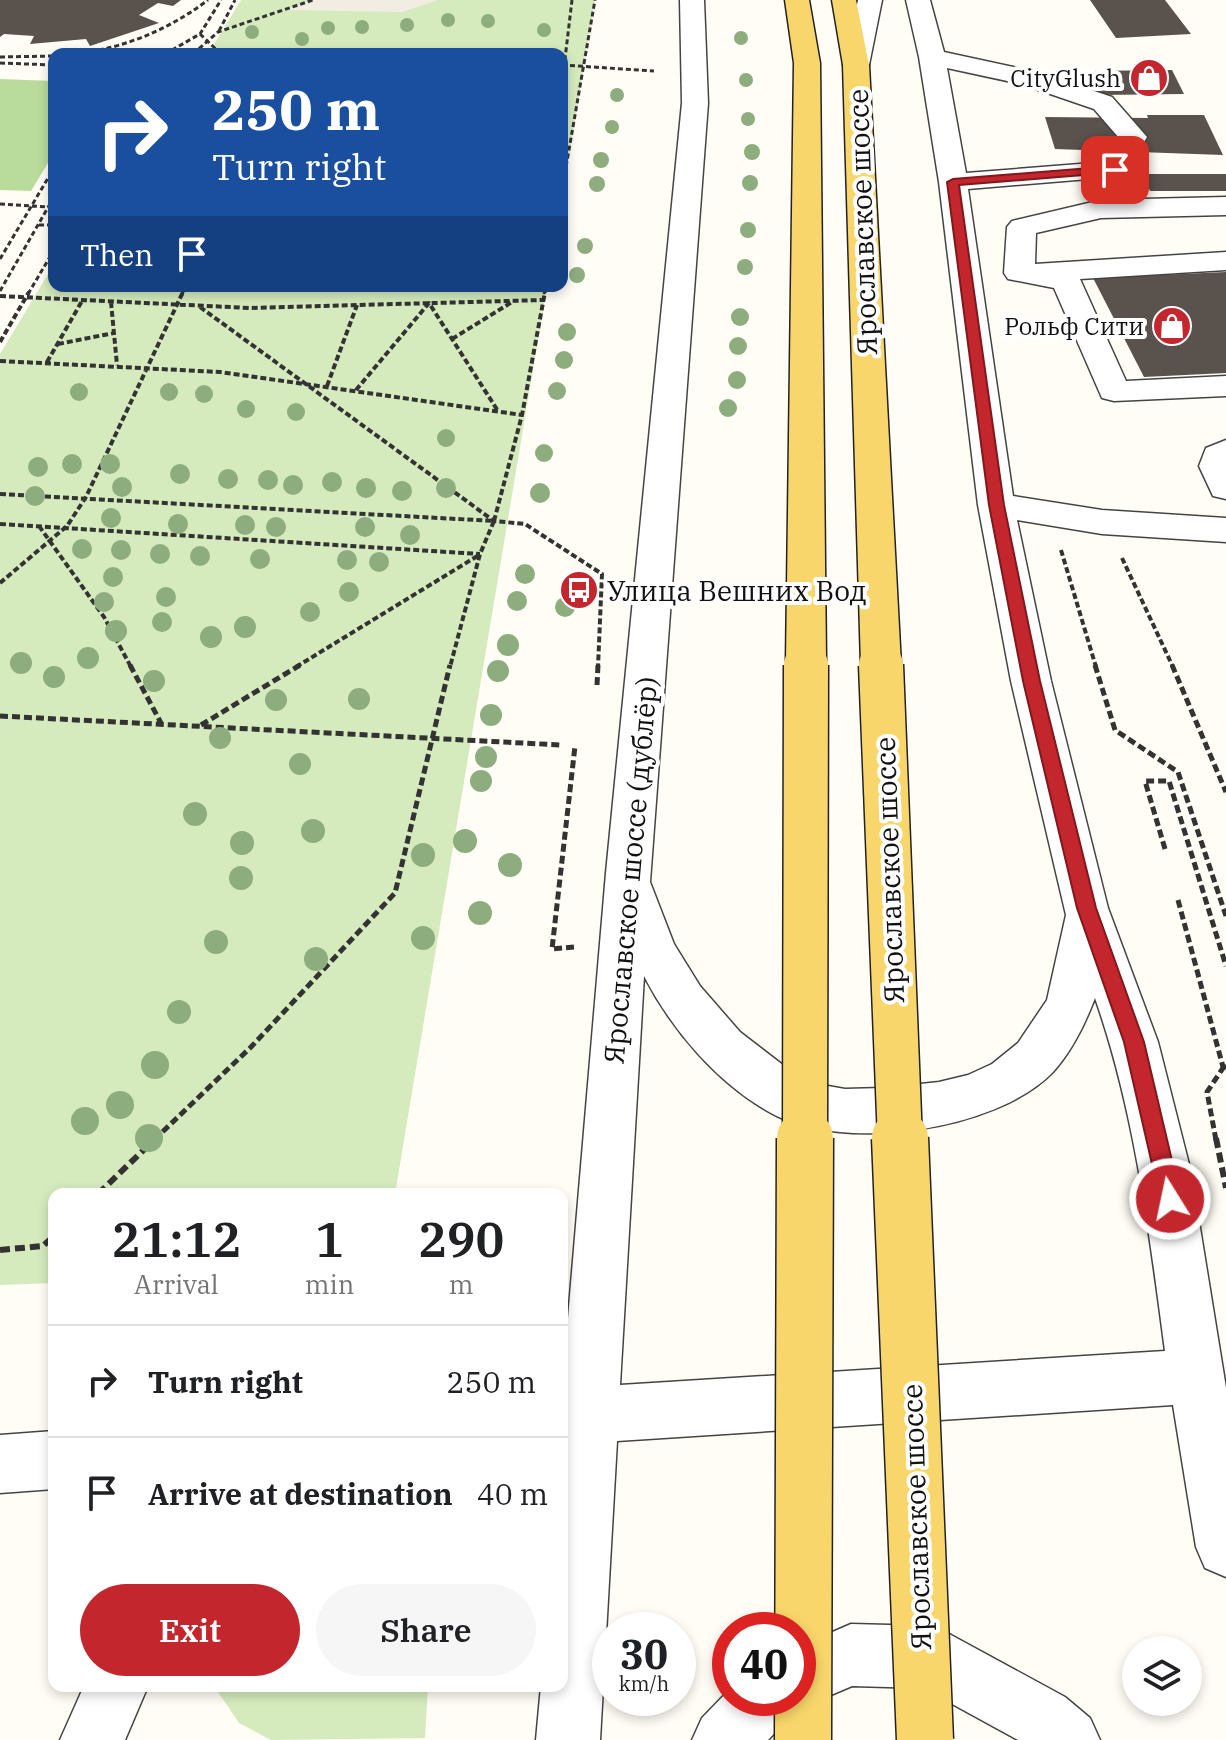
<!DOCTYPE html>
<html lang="en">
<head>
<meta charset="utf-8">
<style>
  :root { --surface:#fff; --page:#f6f6f6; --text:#202124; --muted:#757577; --line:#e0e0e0; --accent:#c4262e }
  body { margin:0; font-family:"IBM Plex Serif",serif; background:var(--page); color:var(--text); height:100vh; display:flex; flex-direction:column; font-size:30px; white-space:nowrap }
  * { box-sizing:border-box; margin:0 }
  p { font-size:26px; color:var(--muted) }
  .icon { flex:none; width:44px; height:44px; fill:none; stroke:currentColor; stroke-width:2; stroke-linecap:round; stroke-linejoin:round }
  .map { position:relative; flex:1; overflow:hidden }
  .sheet { position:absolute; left:48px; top:1188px; width:520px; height:504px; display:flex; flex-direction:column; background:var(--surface); border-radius:16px; box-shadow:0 4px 12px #0003 }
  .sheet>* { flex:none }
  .top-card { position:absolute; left:48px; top:48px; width:520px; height:244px; border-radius:16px; box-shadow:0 4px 12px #0003; background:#1a4fa0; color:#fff; overflow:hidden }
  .fabs { position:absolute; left:1122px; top:1636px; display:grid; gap:16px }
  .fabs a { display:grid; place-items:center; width:80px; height:80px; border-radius:50%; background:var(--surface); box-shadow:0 4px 12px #0003; font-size:40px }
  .speed { position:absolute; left:592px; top:1612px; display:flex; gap:16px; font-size:40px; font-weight:700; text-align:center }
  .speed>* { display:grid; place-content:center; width:104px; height:104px; border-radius:50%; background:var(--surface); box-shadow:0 4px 12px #0003; line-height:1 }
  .speed small { font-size:20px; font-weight:400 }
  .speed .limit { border:12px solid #d22; background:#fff; color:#111 }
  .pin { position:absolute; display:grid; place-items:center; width:68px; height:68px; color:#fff; margin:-34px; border-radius:16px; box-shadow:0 4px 12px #0006 }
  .me { position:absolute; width:88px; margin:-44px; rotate:350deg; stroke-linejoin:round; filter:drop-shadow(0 0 6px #0008) }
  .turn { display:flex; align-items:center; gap:28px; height:168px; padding:0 32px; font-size:36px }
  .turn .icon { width:104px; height:104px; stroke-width:2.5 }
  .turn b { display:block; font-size:56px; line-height:68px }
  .then { display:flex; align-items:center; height:76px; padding:0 32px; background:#0003; gap:16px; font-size:30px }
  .eta { display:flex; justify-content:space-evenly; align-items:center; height:136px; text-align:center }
  .eta b { font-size:48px; font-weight:600; line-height:56px }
  .cta { display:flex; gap:16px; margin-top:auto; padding:16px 32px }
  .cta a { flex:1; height:92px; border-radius:48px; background:var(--accent); color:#fff; font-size:32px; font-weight:600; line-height:92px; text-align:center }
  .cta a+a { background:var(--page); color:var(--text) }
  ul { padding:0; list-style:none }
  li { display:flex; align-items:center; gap:24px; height:112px; padding:0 32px; border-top:2px solid var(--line) }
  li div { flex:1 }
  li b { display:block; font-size:30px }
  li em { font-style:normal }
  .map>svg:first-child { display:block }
  .green { fill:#d5ebbd }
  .forest { fill:#b9dc9c }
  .plaza { fill:#f1ede2 }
  .building { fill:#5a524d }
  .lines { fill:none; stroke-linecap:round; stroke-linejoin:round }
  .minor-casing { stroke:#444; stroke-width:3 }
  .major-casing { stroke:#222; stroke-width:3 }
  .path-far3 { stroke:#333; stroke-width:3; stroke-dasharray:5 3; stroke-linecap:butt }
  .path-far2 { stroke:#333; stroke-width:4; stroke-dasharray:6 3; stroke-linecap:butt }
  .path-far1 { stroke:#333; stroke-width:5; stroke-dasharray:8 4; stroke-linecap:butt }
  .path { stroke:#333; stroke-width:6; stroke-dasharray:10 5; stroke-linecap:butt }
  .minor { fill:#fff; fill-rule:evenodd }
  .major { fill:#f9d66b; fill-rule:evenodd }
  .major-bridge-far2-casing { stroke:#222; stroke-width:37; stroke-linecap:butt }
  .major-bridge-far1-casing { stroke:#222; stroke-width:47; stroke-linecap:butt }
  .major-bridge-casing { stroke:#222; stroke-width:59; stroke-linecap:butt }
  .major-bridge-far2 { stroke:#f9d66b; stroke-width:35 }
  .major-bridge-far1 { stroke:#f9d66b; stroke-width:44 }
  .major-bridge { stroke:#f9d66b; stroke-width:56 }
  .tree { fill:#8dad7f }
  .route { fill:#c4262e; stroke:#7f191e; stroke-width:2 }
  .labels { text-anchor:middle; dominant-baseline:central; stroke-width:8; stroke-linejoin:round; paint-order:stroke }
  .far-poi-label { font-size:24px; fill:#111; stroke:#fff; text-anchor:end }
  .street-label { font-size:28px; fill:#111; stroke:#fff }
  .poi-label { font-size:28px; fill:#111; stroke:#fff; text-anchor:start }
</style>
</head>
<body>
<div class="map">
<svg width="1226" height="1740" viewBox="0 0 1226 1740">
  <rect width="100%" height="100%" fill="#fffdf5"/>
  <path class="green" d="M 241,0 L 595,0 L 562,199 L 562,54 L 208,54 Z
    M 54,264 L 54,286 L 547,286 L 395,1194 L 54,1194 L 54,1283 L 0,1285 L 0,354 Z
    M 214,1686 L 428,1686 L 425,1738 L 271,1740 L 239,1723 Z"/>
  <path class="forest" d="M 0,79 L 54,81 L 54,153 L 31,191 L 0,190 Z"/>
  <path class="plaza" d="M 313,0 L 438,0 L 403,12 L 285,10 Z"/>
  <path class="building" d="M 0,0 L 181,0 L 173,6 L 158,3 L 139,15 L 159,23 L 90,46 L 86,39 L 30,44 L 34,36 L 4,34 L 0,37 Z
    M 1090,0 L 1165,0 L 1191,34 L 1116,38 Z
    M 1172,70 L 1184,94 L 1099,95 L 1088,71 Z
    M 1147,115 L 1204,115 L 1223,155 L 1055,149 L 1045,117 L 1148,118 Z
    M 1143,174 L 1226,174 L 1226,191 L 1150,191 Z
    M 1226,272 L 1226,373 L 1144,377 L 1093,278 Z"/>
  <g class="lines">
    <g class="minor-casing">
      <path id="minor" d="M 680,0 L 704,0 L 708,103 L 650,882 L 674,944 L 700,986 L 740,1032 L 805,1082 L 845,1089 L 883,1088 L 939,1082 L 968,1075 L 992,1064 L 1018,1043 L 1047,1000 L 1066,915 L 1011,681 L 978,505 L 939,182 L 919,57 L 906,0 L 930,0 L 944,52 L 1037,72 L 1112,97 L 1147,137 L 1125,176 L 968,189 L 1013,496 L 1102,510 L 1226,518 L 1226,542 L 1102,534 L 1017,520 L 1051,681 L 1108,908 L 1158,1042 L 1191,1172 L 1226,1388 L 1226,1577 L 1205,1568 L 1196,1547 L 1173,1405 L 617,1441 L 600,1740 L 536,1740 L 541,1686 L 562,1686 L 562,1389 L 606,873 L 682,103 ZM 947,68 L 1021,84 L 1094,109 L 1119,138 L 1105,162 L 966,173 ZM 644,976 C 672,1030 717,1083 771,1113 C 842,1153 996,1131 1053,1072 C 1072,1051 1085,1024 1095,998 C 1135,1112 1149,1231 1165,1351 L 620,1385 Z
        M 858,0 L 882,0 L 869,65 L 856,73 L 843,65 Z
        M 1226,197 L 1226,215 L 1101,218 L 1036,233 L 1035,264 L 1226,252 L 1226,270 L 1080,279 L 1126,381 L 1226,376 L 1226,396 L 1114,401 L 1102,398 L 1054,288 L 1008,279 L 1004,273 L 1007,227 L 1012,221 L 1101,200 Z
        M 1226,440 L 1226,499 L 1213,496 L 1199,466 L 1206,448 Z
        M 54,1431 L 54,1489 L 0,1493 L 0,1435 Z
        M 851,1624 L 929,1626 L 951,1635 L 1065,1697 L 1090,1718 L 1100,1740 L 1018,1740 L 923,1688 L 852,1686 L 798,1709 L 793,1707 L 787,1720 L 768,1740 L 692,1740 L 702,1718 L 730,1689 L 730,1698 L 798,1698 L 798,1647 Z
        M 84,1686 L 148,1686 L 125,1740 L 60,1740 Z"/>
    </g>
    <g class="major-casing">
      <path id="major" d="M 785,0 L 809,0 L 820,63 L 826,661 L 820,671 L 806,675 L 792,671 L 786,661 L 794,63 Z
        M 832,0 L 856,0 L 869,65 L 901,665 L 895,675 L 881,679 L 867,675 L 861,665 L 843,65 Z"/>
    </g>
    <path class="path-far3" d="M 219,31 L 235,0
      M 200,34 L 221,54
      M 75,54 C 125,48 168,30 208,0
      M 165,54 L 200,34 L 221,0
      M 193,54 L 218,32 L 313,0
      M 0,57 L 54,56
      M 0,63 L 54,65
      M 562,65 L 654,71
      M 562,84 L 572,0
      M 562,190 L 595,0
      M 0,204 L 49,207
      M 39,225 L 54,225
      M 0,259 L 54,168
      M 0,291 L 54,197
      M 28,294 L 54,250
      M 182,294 L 186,286
      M 544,294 L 546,286"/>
    <path class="path-far2" d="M 0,296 L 250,308 L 544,300
      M 111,302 L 117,365
      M 200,307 L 494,521 L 525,524 L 602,574 L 598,667
      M 452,339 L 512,302
      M 0,342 L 29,292
      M 58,344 L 114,333
      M 0,361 L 220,372 L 522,415
      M 47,362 L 82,301
      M 327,386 L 357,305
      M 356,390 L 429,303 L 498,411
      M 0,494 L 494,521 L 480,554 L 450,667
      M 494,521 L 522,415 L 545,292
      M 0,524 L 480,554
      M 39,526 L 104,617 L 131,667
      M 1061,550 L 1096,667
      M 1122,558 L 1173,667
      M 0,583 L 67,526 L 86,497 L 183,292
      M 296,667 L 479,555"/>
    <path class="path-far1" d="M 130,665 L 161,723
      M 1095,665 L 1115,730 L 1178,772 L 1226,916
      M 1172,665 L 1226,792
      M 597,685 L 598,665
      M 0,716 L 561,745
      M 201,725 L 300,665
      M 1165,849 L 1145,781 L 1169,781 L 1226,966
      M 1178,900 L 1223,1067 L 1226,1067
      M 574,947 L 552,949 L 575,746
      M 154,1140 L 251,1047 L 395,893 L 450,665
      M 1216,1140 L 1207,1092 L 1223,1068"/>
    <path class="path" d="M 1216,1138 L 1226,1188
      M 98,1194 L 156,1138
      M 0,1250 L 43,1246 L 54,1236"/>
    <use href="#minor" class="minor"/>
    <use href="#major" class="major"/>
    <g class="major-bridge-far2-casing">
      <path id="major-bridge-far2" d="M 806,667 L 806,661"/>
    </g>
    <g class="major-bridge-far1-casing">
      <path id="major-bridge-far1" d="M 881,665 L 900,1140
        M 805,1140 L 806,665"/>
    </g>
    <g class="major-bridge-casing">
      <path id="major-bridge" d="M 900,1138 L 925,1740
        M 803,1740 L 805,1138"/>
    </g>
    <use href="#major-bridge-far2" class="major-bridge-far2"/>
    <use href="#major-bridge-far1" class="major-bridge-far1"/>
    <use href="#major-bridge" class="major-bridge"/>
  </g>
  <g class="tree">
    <circle cx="448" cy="20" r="7"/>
    <circle cx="488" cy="21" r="7"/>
    <circle cx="407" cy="25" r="7"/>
    <circle cx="362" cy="27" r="7"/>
    <circle cx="328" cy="28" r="7"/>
    <circle cx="544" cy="30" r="7"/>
    <circle cx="252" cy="32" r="7"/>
    <circle cx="741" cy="38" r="7"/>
    <circle cx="302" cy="39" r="7"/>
    <circle cx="746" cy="80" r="7"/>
    <circle cx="617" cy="95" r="7"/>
    <circle cx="748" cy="119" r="7"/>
    <circle cx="612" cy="127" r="7"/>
    <circle cx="752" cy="152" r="8"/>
    <circle cx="601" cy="160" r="8"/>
    <circle cx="750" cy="183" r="8"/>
    <circle cx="597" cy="184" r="8"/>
    <circle cx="748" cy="230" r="8"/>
    <circle cx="585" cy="246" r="8"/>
    <circle cx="745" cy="267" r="8"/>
    <circle cx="577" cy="275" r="8"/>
    <circle cx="740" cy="317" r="9"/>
    <circle cx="567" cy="332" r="9"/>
    <circle cx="738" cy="346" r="9"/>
    <circle cx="564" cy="360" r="9"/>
    <circle cx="737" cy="380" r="9"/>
    <circle cx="557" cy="391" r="9"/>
    <circle cx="79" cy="392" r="9"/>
    <circle cx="169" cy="392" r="9"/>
    <circle cx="204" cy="394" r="9"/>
    <circle cx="728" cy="408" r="9"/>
    <circle cx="246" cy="409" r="9"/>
    <circle cx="296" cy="412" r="9"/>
    <circle cx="446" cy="438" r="9"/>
    <circle cx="544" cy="453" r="9"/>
    <circle cx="72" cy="464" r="10"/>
    <circle cx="110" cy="464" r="10"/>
    <circle cx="38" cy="467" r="10"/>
    <circle cx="180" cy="474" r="10"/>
    <circle cx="228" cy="479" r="10"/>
    <circle cx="268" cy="480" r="10"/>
    <circle cx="332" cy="482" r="10"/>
    <circle cx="293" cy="485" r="10"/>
    <circle cx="122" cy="487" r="10"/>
    <circle cx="366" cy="488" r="10"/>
    <circle cx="446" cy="488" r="10"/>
    <circle cx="402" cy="491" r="10"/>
    <circle cx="540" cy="493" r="10"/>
    <circle cx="35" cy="496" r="10"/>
    <circle cx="111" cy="518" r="10"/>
    <circle cx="178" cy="524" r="10"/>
    <circle cx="245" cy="525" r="10"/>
    <circle cx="276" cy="527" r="10"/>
    <circle cx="365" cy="527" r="10"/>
    <circle cx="410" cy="535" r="10"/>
    <circle cx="82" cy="549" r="10"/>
    <circle cx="121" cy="550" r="10"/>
    <circle cx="160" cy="554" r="10"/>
    <circle cx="200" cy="556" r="10"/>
    <circle cx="260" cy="559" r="10"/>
    <circle cx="347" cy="560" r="10"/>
    <circle cx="379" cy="562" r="10"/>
    <circle cx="525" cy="574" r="10"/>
    <circle cx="113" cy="577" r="10"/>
    <circle cx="349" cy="592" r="10"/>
    <circle cx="166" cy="597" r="10"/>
    <circle cx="517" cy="601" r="10"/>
    <circle cx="104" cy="602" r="10"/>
    <circle cx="565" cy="607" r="10"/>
    <circle cx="310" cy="612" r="10"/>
    <circle cx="162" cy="622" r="10"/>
    <circle cx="245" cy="627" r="11"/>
    <circle cx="116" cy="631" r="11"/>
    <circle cx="211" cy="637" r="11"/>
    <circle cx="508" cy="645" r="11"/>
    <circle cx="88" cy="658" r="11"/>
    <circle cx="21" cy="663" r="11"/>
    <circle cx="498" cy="671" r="11"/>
    <circle cx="54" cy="677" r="11"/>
    <circle cx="154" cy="681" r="11"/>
    <circle cx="359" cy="699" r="11"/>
    <circle cx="276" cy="700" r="11"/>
    <circle cx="491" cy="715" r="11"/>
    <circle cx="220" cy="738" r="11"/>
    <circle cx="486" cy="757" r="11"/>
    <circle cx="300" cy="764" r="11"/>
    <circle cx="481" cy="781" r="11"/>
    <circle cx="195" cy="814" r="12"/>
    <circle cx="313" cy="831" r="12"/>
    <circle cx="465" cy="841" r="12"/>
    <circle cx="242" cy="843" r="12"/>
    <circle cx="423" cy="855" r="12"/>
    <circle cx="510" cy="865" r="12"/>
    <circle cx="241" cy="878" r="12"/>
    <circle cx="480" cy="913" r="12"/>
    <circle cx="423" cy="938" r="12"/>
    <circle cx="216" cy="942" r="12"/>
    <circle cx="316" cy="959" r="12"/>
    <circle cx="179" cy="1012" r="12"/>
    <circle cx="155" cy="1065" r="14"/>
    <circle cx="120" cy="1105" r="14"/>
    <circle cx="85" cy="1121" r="14"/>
    <circle cx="149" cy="1138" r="14"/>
  </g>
  <path class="route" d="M 1115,166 L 1120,167 L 1120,172 L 959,185 L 1004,505 L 1040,681 L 1096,908 L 1144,1042 L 1181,1199 L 1178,1205 L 1170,1208 L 1163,1205 L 1160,1199 L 1124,1042 L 1077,908 L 1023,681 L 989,505 L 947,182 L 953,179 Z"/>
  <defs>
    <g id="shop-disc" transform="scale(2)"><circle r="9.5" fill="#c4262e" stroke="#fff"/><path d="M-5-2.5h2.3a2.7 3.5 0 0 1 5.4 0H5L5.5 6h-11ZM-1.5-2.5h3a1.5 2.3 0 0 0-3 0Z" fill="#fff"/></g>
    <g id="bus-disc" transform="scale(2)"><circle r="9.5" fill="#c4262e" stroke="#fff"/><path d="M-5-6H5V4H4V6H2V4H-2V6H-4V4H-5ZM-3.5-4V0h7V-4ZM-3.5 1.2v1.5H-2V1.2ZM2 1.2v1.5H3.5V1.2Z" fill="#fff"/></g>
  </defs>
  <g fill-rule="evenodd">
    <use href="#shop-disc" x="1149" y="78"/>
    <use href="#shop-disc" x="1172" y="326"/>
    <use href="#bus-disc" x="579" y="590"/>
  </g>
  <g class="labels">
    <g class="far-poi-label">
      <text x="1121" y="78">CityGlush</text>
      <text x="1144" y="326">Рольф Сити</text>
    </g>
    <g class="street-label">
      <text transform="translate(862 222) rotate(-92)">Ярославское шоссе</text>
      <text transform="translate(630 870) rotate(-85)">Ярославское шоссе (дублёр)</text>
      <text transform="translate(889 870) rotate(-92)">Ярославское шоссе</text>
      <text transform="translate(916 1517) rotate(-92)">Ярославское шоссе</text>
    </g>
    <g class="poi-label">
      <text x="607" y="590">Улица Вешних Вод</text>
    </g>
  </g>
</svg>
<div class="fabs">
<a><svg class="icon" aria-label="layers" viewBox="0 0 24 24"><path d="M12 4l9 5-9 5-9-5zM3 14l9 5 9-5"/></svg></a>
</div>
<div class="speed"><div>30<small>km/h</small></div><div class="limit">40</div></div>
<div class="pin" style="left:1115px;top:170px;background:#d93025"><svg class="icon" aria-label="arrive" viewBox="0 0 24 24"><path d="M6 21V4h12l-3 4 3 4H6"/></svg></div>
<svg class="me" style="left:1170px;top:1199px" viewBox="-20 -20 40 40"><circle r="17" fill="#c4262e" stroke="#fff" stroke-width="3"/><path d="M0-11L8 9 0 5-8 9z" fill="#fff"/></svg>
<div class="top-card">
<div class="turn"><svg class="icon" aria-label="right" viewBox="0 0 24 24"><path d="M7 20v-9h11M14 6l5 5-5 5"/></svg><div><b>250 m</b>Turn right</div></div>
<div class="then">Then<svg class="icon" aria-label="arrive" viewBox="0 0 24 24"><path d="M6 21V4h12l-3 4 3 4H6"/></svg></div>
</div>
<section class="sheet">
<div class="eta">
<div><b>21:12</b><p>Arrival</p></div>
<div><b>1</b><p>min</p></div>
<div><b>290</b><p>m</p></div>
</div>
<ul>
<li><svg class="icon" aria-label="right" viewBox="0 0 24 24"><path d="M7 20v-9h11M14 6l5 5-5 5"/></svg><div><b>Turn right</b></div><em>250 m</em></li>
<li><svg class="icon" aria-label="arrive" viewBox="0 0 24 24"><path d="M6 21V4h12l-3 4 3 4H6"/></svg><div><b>Arrive at destination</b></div><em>40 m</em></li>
</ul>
<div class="cta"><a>Exit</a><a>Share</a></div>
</section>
</div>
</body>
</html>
